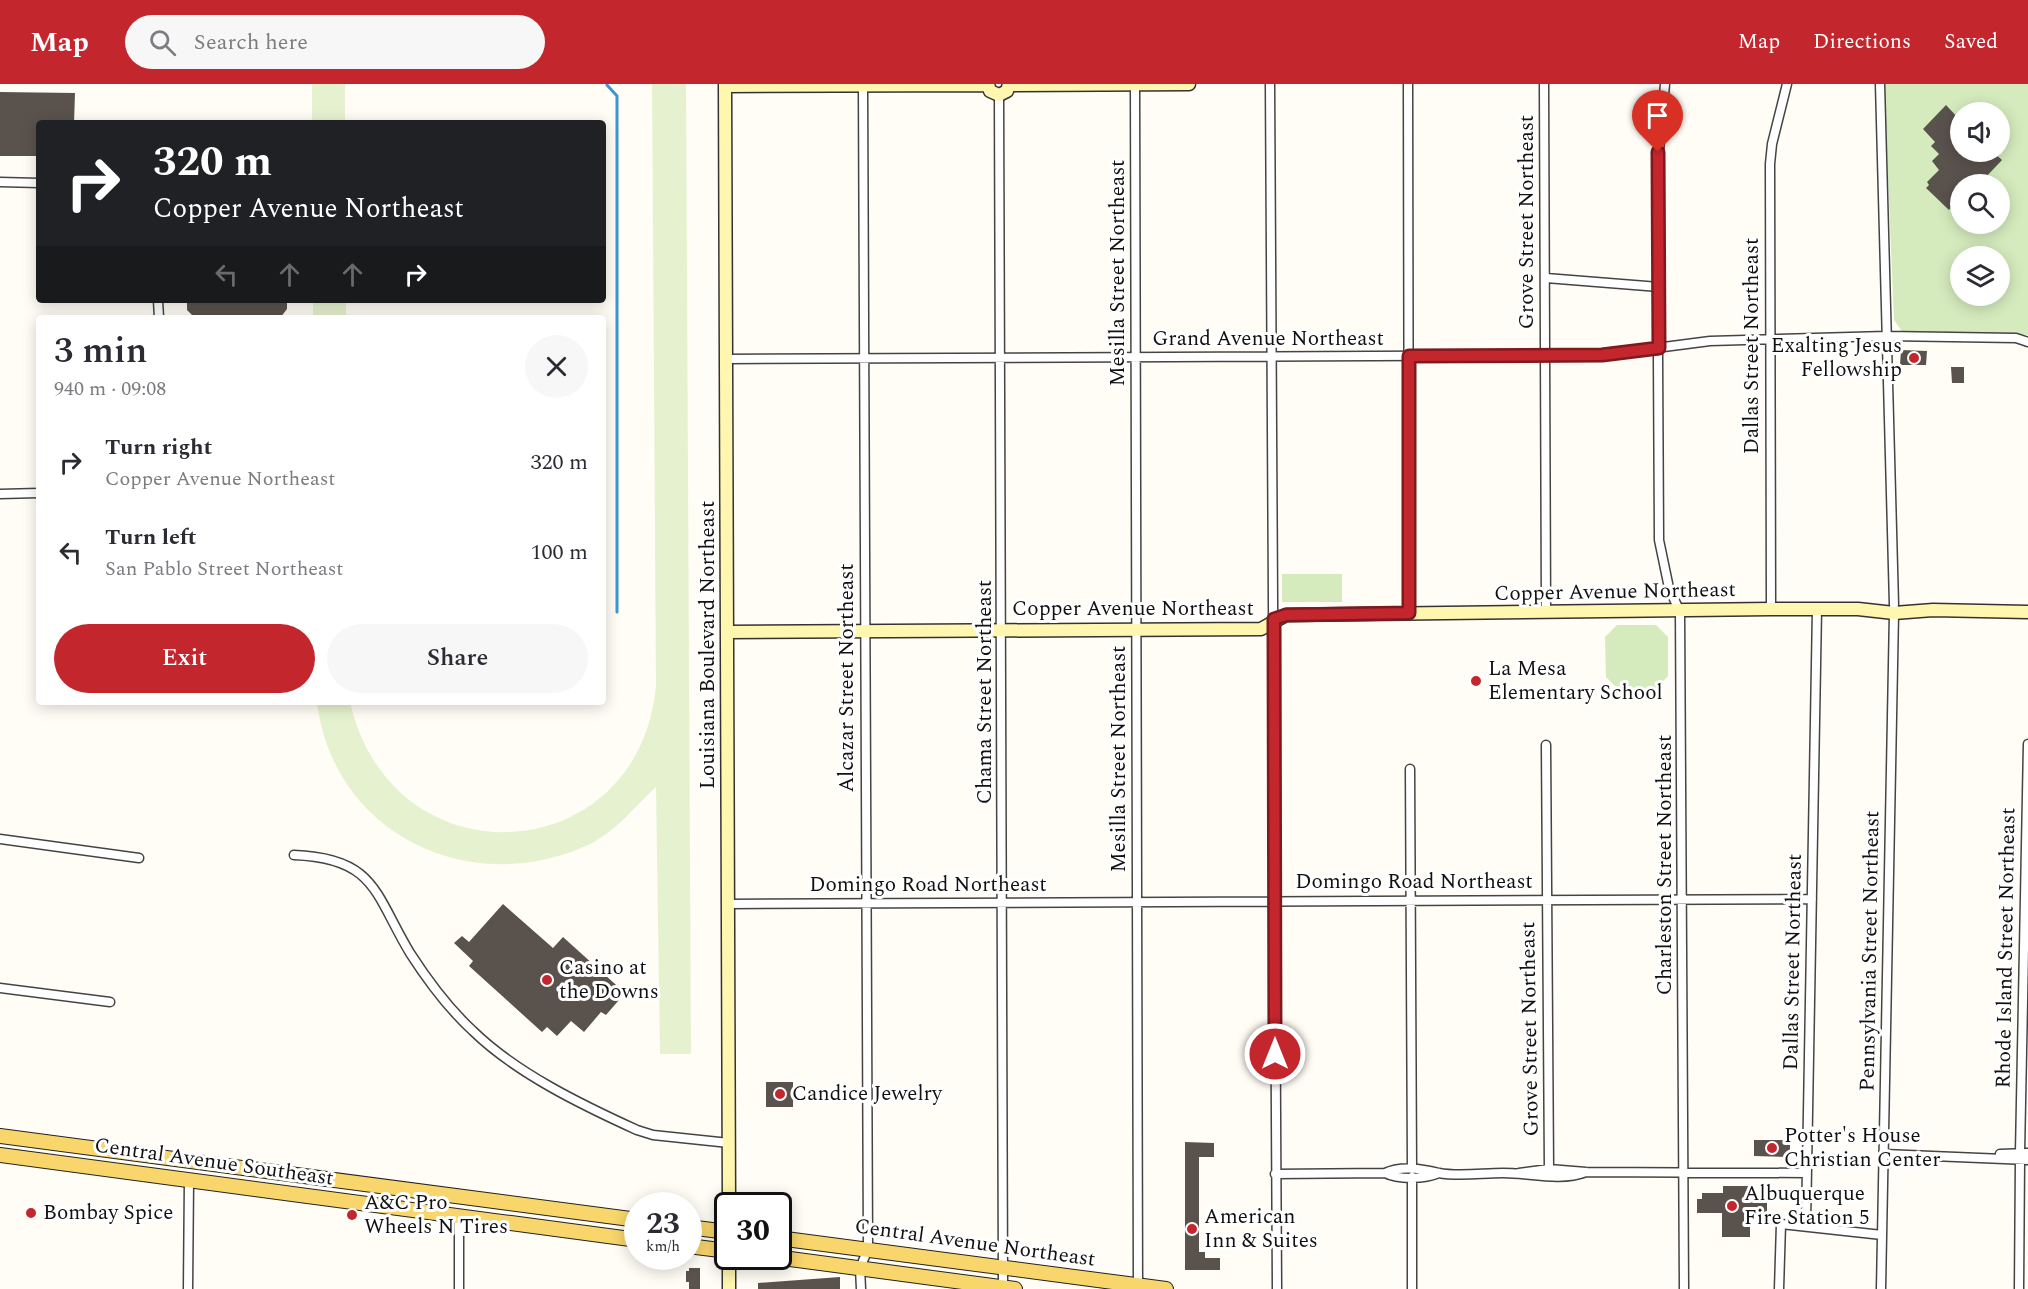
<!DOCTYPE html>
<html lang="en">
<head>
<meta charset="utf-8">
<style>
  :root { --surface:#fff; --page:#f7f7f7; --text:#2b2b33; --muted:#7c7c81; --accent:#c4262e }
  body { margin:0; font-family:Spectral,serif; background:var(--page); color:var(--text); height:100vh; display:flex; flex-direction:column; font-size:22px; white-space:nowrap }
  * { box-sizing:border-box; margin:0 }
  p { font-size:20px; color:var(--muted) }
  .icon { flex:none; width:33px; height:33px; fill:none; stroke:currentColor; stroke-width:2; stroke-linecap:round; stroke-linejoin:round }
  .map { position:relative; flex:1; overflow:hidden }
  .side { position:absolute; left:36px; top:231px; width:570px; height:390px; display:flex; flex-direction:column; background:var(--surface); border-radius:6px; box-shadow:0 3px 15px #0003 }
  .side>* { flex:none }
  .hud { position:absolute; left:36px; top:36px; width:570px; height:183px; border-radius:6px; box-shadow:0 3px 15px #0003; background:#202124; color:#fff; overflow:hidden }
  .fabs { position:absolute; left:1950px; top:18px; display:grid; gap:12px }
  .fabs a { display:grid; place-items:center; width:60px; height:60px; border-radius:50%; background:var(--surface); box-shadow:0 3px 15px #0003; font-size:30px }
  .speed { position:absolute; left:624px; top:1108px; display:flex; gap:12px; font-size:30px; font-weight:700; text-align:center }
  .speed>* { display:grid; place-content:center; width:78px; height:78px; border-radius:50%; background:var(--surface); box-shadow:0 3px 15px #0003; line-height:1 }
  .speed small { font-size:15px; font-weight:400 }
  .speed .limit { border:3px solid #111; border-radius:9px; background:#fff; color:#111 }
  .pin { position:absolute; display:grid; place-items:center; width:51px; height:51px; color:#fff; margin:-62px -26px; border-radius:50% 50% 50% 0; rotate:-45deg; box-shadow:0 0 6px #0007 }
  .pin .icon { rotate:45deg }
  .me { position:absolute; width:66px; margin:-33px; rotate:0deg; stroke-linejoin:round; filter:drop-shadow(0 0 4px #0008) }
  .turn { display:flex; align-items:center; gap:21px; height:126px; padding:0 18px; font-size:27px }
  .turn .icon { width:78px; height:78px; stroke-width:2.5 }
  .turn b { display:block; font-size:42px; line-height:51px }
  .lanes { display:flex; align-items:center; height:57px; padding:0 18px; background:#0003; justify-content:center; gap:30px; direction:ltr }
  .lanes .off { opacity:.35 }
  .round { display:grid; place-items:center; flex:none; width:63px; height:63px; border-radius:32px; background:var(--page) }
  .summary { display:flex; align-items:center; justify-content:space-between; height:102px; padding:0 18px }
  h1 { font-size:36px; font-weight:600; line-height:45px }
  .cta { display:flex; gap:12px; margin-top:auto; padding:12px 18px }
  .cta a { flex:1; height:69px; border-radius:36px; background:var(--accent); color:#fff; font-size:24px; font-weight:600; line-height:69px; text-align:center }
  .cta a+a { background:var(--page); color:var(--text) }
  ul { padding:0; list-style:none }
  li { display:flex; align-items:center; gap:18px; height:90px; padding:0 18px }
  li div { flex:1 }
  li b { display:block; font-size:22px }
  li em { font-style:normal }
  header { display:flex; align-items:center; gap:36px; box-sizing:border-box; height:84px; padding:0 30px; background:var(--accent); color:#fff }
  header strong { font-size:28px }
  nav { display:flex; gap:33px; margin-inline-start:auto; font-size:21px }
  .search { width:420px; height:54px; background:var(--page); display:flex; align-items:center; gap:15px; box-sizing:border-box; padding:0 21px; border-radius:33px; color:var(--muted); font-size:22px }
  .map>svg:first-child { display:block }
  .green { fill:#d5ebbd; fill-rule:evenodd }
  .pitch { fill:#e6f2cf }
  .lines { fill:none; stroke-linecap:round; stroke-linejoin:round }
  .stream { stroke:#3f96cf; stroke-width:3 }
  .building { fill:#5a524d }
  .street-casing { stroke:#444; stroke-width:11 }
  .secondary-casing { stroke:#333; stroke-width:15 }
  .primary-casing { stroke:#222; stroke-width:16 }
  .street { stroke:#fff; stroke-width:8 }
  .secondary { stroke:#fff6b0; stroke-width:12 }
  .primary { stroke:#f9d66b; stroke-width:14 }
  .route-casing { stroke:#7f191e; stroke-width:15 }
  .route { stroke:#c4262e; stroke-width:10 }
  .poi-dot { fill:#c4262e; stroke:#fff; stroke-width:2 }
  .labels { text-anchor:middle; dominant-baseline:central; stroke-width:6; stroke-linejoin:round; paint-order:stroke }
  .street-label { font-size:21px; fill:#111; stroke:#fff }
  .poi-label { font-size:21px; fill:#111; stroke:#fff; text-anchor:start }
</style>
</head>
<body>
<header>
<strong>Map</strong>
<div class="search"><svg class="icon" aria-label="search" viewBox="0 0 24 24"><circle cx="10" cy="10" r="6"/><path d="M15 15l6 6"/></svg>Search here</div>
<nav><a>Map</a><a>Directions</a><a>Saved</a></nav>
</header>
<div class="map">
<svg width="2028" height="1205" viewBox="0 0 2028 1205">
  <rect width="100%" height="100%" fill="#fffdf5"/>
  <path class="green" d="M 1884,0 L 2028,0 L 2028,251 L 1903,249 L 1894,236 ZM 1960,28 L 2000,28 L 2000,68 L 1960,68 ZM 1960,100 L 2000,100 L 2000,140 L 1960,140 ZM 1960,172 L 2000,172 L 2000,212 L 1960,212 Z
    M 1282,490 L 1342,490 L 1342,518 L 1282,518 Z
    M 1617,541 L 1656,541 L 1668,553 L 1668,592 L 1656,605 L 1618,605 L 1606,593 L 1605,553 Z"/>
  <path class="pitch" d="M 312,0 L 345,0 L 345,39 L 312,39 Z
    M 652,0 L 686,0 L 691,970 L 660,970 L 656,703 C 634,723 616,748 588,761 C 471,815 333,751 317,618 L 350,618 C 392,802 640,786 656,601 Z
    M 313,216 L 346,216 L 346,234 L 313,234 Z"/>
  <g class="lines">
    <path class="stream" d="M 607,1 L 617,12 L 617,528"/>
  </g>
  <path class="building" d="M 0,8 L 75,9 L 74,39 L 39,39 L 39,72 L 0,72 Z
    M 1946,21 L 1960,36 L 1960,68 L 1993,68 L 2002,76 L 1984,95 L 1978,95 L 1973,100 L 1960,100 L 1960,113 L 1949,126 L 1926,104 L 1929,101 L 1927,98 L 1939,86 L 1932,77 L 1939,70 L 1931,62 L 1935,58 L 1923,45 Z
    M 187,216 L 287,216 L 287,225 L 280,234 L 195,234 L 187,226 Z
    M 1901,266 L 1927,267 L 1926,281 L 1900,281 Z
    M 1951,283 L 1964,283 L 1964,299 L 1952,299 Z
    M 503,820 L 553,864 L 563,853 L 625,909 L 606,931 L 601,928 L 584,948 L 571,937 L 557,952 L 547,943 L 542,948 L 469,882 L 473,877 L 454,859 L 462,852 L 469,858 Z
    M 766,998 L 793,998 L 793,1023 L 766,1023 Z
    M 1754,1056 L 1790,1056 L 1790,1073 L 1754,1072 Z
    M 1185,1058 L 1214,1059 L 1214,1073 L 1199,1073 L 1199,1168 L 1205,1168 L 1205,1174 L 1220,1174 L 1220,1186 L 1185,1186 Z
    M 1723,1102 L 1750,1102 L 1750,1110 L 1760,1110 L 1760,1115 L 1767,1115 L 1767,1129 L 1750,1129 L 1750,1153 L 1722,1153 L 1722,1129 L 1697,1129 L 1697,1115 L 1702,1115 L 1702,1109 L 1723,1109 Z
    M 689,1184 L 700,1184 L 700,1205 L 689,1205 L 689,1198 L 686,1198 L 686,1187 L 689,1187 Z
    M 840,1193 L 840,1205 L 758,1205 L 758,1199 Z"/>
  <g class="lines">
    <g class="street-casing">
      <path id="street" d="M 1135,0 L 1138,1205
        M 1270,0 L 1277,1205
        M 1408,0 L 1409,529
        M 1544,0 L 1546,528
        M 1665,0 L 1657,89 L 1659,456 L 1669,504 L 1680,528 L 1684,1205
        M 1880,0 L 1894,521
        M 999,11 L 1003,1203
        M 0,98 L 39,99
        M 1546,194 L 1659,203
        M 158,216 L 159,234
        M 726,275 L 1602,271 L 1710,257 L 1886,252 L 2016,254 L 2028,258
        M 0,410 L 39,409
        M 1771,525 L 1770,80 L 1772,60 L 1787,0
        M 1546,661 L 1549,1085
        M 1410,685 L 1412,1085
        M 0,755 L 139,774
        M 294,771 C 376,774 375,811 410,869 C 428,897 449,925 473,947 C 516,989 582,1021 637,1046 L 653,1051 L 729,1059
        M 728,820 L 1812,815
        M 0,904 L 110,918
        M 2020,1069 L 2028,660
        M 1884,1070 L 2028,1076
        M 2000,1070 L 2028,1069
        M 1385,1089 C 1401,1081 1422,1085 1439,1089 C 1458,1093 1483,1089 1503,1089 C 1530,1089 1560,1098 1586,1088
        M 1519,1089 L 1549,1085 L 1586,1088 L 1807,1089
        M 1275,1090 L 1385,1089 C 1399,1096 1425,1095 1439,1089
        M 1806,1140 L 1817,525
        M 188,1205 L 189,1096
        M 459,1205 L 459,1133
        M 861,1205 L 860,1184 L 868,1165 L 863,2
        M 1412,1205 L 1412,1093
        M 1779,1205 L 1781,1140 L 1882,1151
        M 1881,1205 L 1894,529
        M 2019,1205 L 2020,1076"/>
    </g>
    <g class="secondary-casing">
      <path id="secondary" d="M 725,0 L 729,1122
        M 988,0 L 990,7 L 999,11 L 1007,7 L 1009,0
        M 1009,1 L 1189,0
        M 725,2 L 988,1
        M 727,548 L 1261,545 L 1286,531 L 1771,525 L 1858,525 L 1894,529 L 1933,526 L 2028,528
        M 729,1173 L 729,1205"/>
    </g>
    <g class="primary-casing">
      <path id="primary" d="M 0,1052 L 638,1136
        M 0,1071 L 638,1156
        M 688,1143 L 728,1148
        M 778,1154 L 1166,1205
        M 688,1162 L 728,1167
        M 775,1173 L 1015,1205"/>
    </g>
    <use href="#street" class="street"/>
    <use href="#secondary" class="secondary"/>
    <use href="#primary" class="primary"/>
  </g>
  <g class="lines">
    <g class="route-casing">
      <path id="route" d="M 1275,970 L 1274,535 L 1286,531 L 1409,529 L 1409,272 L 1602,271 L 1659,264 L 1658,68"/>
    </g>
    <use href="#route" class="route"/>
  </g>
  <g class="poi-dot">
    <circle cx="1914" cy="274" r="6"/>
    <circle cx="1476" cy="597" r="6"/>
    <circle cx="547" cy="896" r="6"/>
    <circle cx="780" cy="1010" r="6"/>
    <circle cx="1772" cy="1064" r="6"/>
    <circle cx="1732" cy="1122" r="6"/>
    <circle cx="31" cy="1129" r="6"/>
    <circle cx="352" cy="1131" r="6"/>
    <circle cx="1192" cy="1145" r="6"/>
  </g>
  <g class="labels">
    <g class="street-label">
      <text transform="translate(1527 138) rotate(-90)">Grove Street Northeast</text>
      <text transform="translate(1118 189) rotate(-90)">Mesilla Street Northeast</text>
      <text x="1268" y="255">Grand Avenue Northeast</text>
      <text transform="translate(1752 262) rotate(-90)">Dallas Street Northeast</text>
      <text transform="translate(1615 508) rotate(-1)">Copper Avenue Northeast</text>
      <text x="1133" y="525">Copper Avenue Northeast</text>
      <text transform="translate(708 561) rotate(-90)">Louisiana Boulevard Northeast</text>
      <text transform="translate(847 594) rotate(-90)">Alcazar Street Northeast</text>
      <text transform="translate(985 608) rotate(-90)">Chama Street Northeast</text>
      <text transform="translate(1119 675) rotate(-90)">Mesilla Street Northeast</text>
      <text transform="translate(1665 781) rotate(-90)">Charleston Street Northeast</text>
      <text x="1414" y="798">Domingo Road Northeast</text>
      <text x="928" y="801">Domingo Road Northeast</text>
      <text transform="translate(2006 864) rotate(-89)">Rhode Island Street Northeast</text>
      <text transform="translate(1870 867) rotate(-89)">Pennsylvania Street Northeast</text>
      <text transform="translate(1793 878) rotate(-89)">Dallas Street Northeast</text>
      <text transform="translate(1530 945) rotate(-91)">Grove Street Northeast</text>
      <text transform="translate(214 1078) rotate(8)">Central Avenue Southeast</text>
      <text transform="translate(975 1159) rotate(8)">Central Avenue Northeast</text>
    </g>
    <g class="poi-label">
      <text x="1902" y="262" text-anchor="end">Exalting Jesus<tspan x="1902" dy="24">Fellowship</tspan></text>
      <text x="1488" y="585">La Mesa<tspan x="1488" dy="24">Elementary School</tspan></text>
      <text x="559" y="884">Casino at<tspan x="559" dy="24">the Downs</tspan></text>
      <text x="792" y="1010">Candice Jewelry</text>
      <text x="1784" y="1052">Potter's House<tspan x="1784" dy="24">Christian Center</tspan></text>
      <text x="1744" y="1110">Albuquerque<tspan x="1744" dy="24">Fire Station 5</tspan></text>
      <text x="364" y="1119">A&amp;C Pro<tspan x="364" dy="24">Wheels N Tires</tspan></text>
      <text x="43" y="1129">Bombay Spice</text>
      <text x="1204" y="1133">American<tspan x="1204" dy="24">Inn &amp; Suites</tspan></text>
    </g>
  </g>
</svg>
<div class="fabs">
<a><svg class="icon" aria-label="sound" viewBox="0 0 24 24"><path d="M4 9h4l5-4v14l-5-4H4zM17 9q2 3 0 6"/></svg></a>
<a><svg class="icon" aria-label="search" viewBox="0 0 24 24"><circle cx="10" cy="10" r="6"/><path d="M15 15l6 6"/></svg></a>
<a><svg class="icon" aria-label="layers" viewBox="0 0 24 24"><path d="M12 4l9 5-9 5-9-5zM3 14l9 5 9-5"/></svg></a>
</div>
<div class="speed"><div>23<small>km/h</small></div><div class="limit">30</div></div>
<div class="pin" style="left:1658px;top:68px;background:#d93025"><svg class="icon" aria-label="arrive" viewBox="0 0 24 24"><path d="M6 21V4h12l-3 4 3 4H6"/></svg></div>
<svg class="me" style="left:1275px;top:970px" viewBox="-20 -20 40 40"><circle r="17" fill="#c4262e" stroke="#fff" stroke-width="3"/><path d="M0-11L8 9 0 5-8 9z" fill="#fff"/></svg>
<div class="hud">
<div class="turn"><svg class="icon" aria-label="right" viewBox="0 0 24 24"><path d="M7 20v-9h11M14 6l5 5-5 5"/></svg><div><b>320 m</b>Copper Avenue Northeast</div></div>
<div class="lanes"><svg class="icon off" aria-label="left" viewBox="0 0 24 24"><path d="M17 20v-9H6M10 6l-5 5 5 5"/></svg><svg class="icon off" aria-label="ahead" viewBox="0 0 24 24"><path d="M12 20V5M6 11l6-6 6 6"/></svg><svg class="icon off" aria-label="ahead" viewBox="0 0 24 24"><path d="M12 20V5M6 11l6-6 6 6"/></svg><svg class="icon" aria-label="right" viewBox="0 0 24 24"><path d="M7 20v-9h11M14 6l5 5-5 5"/></svg></div>
</div>
<section class="side">
<div class="summary"><div><h1>3 min</h1><p>940 m · 09:08</p></div><a class="round"><svg class="icon" aria-label="close" viewBox="0 0 24 24"><path d="M6 6l12 12M18 6L6 18"/></svg></a></div>
<ul>
<li><svg class="icon" aria-label="right" viewBox="0 0 24 24"><path d="M7 20v-9h11M14 6l5 5-5 5"/></svg><div><b>Turn right</b><p>Copper Avenue Northeast</p></div><em>320 m</em></li>
<li><svg class="icon" aria-label="left" viewBox="0 0 24 24"><path d="M17 20v-9H6M10 6l-5 5 5 5"/></svg><div><b>Turn left</b><p>San Pablo Street Northeast</p></div><em>100 m</em></li>
</ul>
<div class="cta"><a>Exit</a><a>Share</a></div>
</section>
</div>
</body>
</html>
